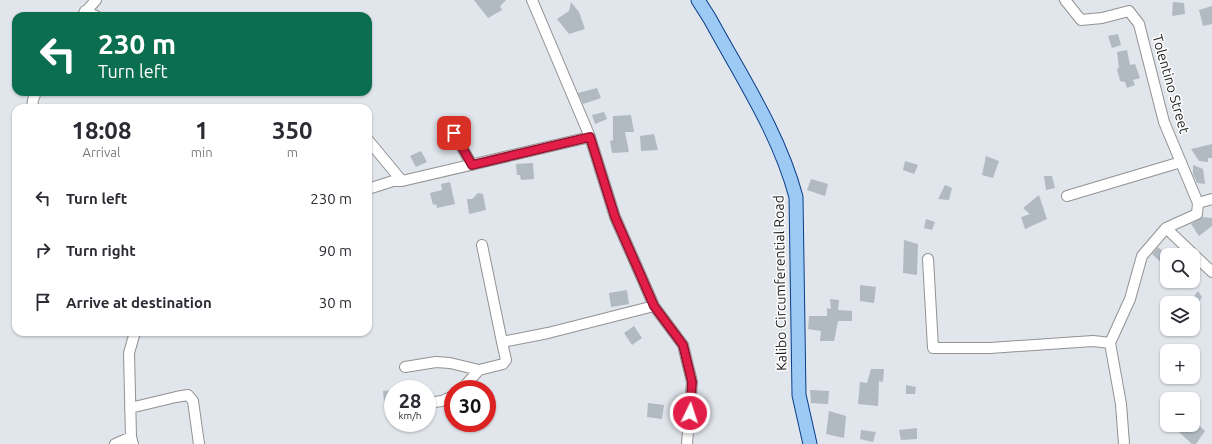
<!DOCTYPE html>
<html lang="en">
<head>
<meta charset="utf-8">
<style>
  :root { --surface:#fff; --page:#f2f2f3; --text:#2b2b33; --muted:#7c7c81 }
  body { margin:0; font-family:Ubuntu,sans-serif; background:var(--page); color:var(--text); height:100vh; display:flex; flex-direction:column; font-size:15px; white-space:nowrap }
  * { box-sizing:border-box; margin:0 }
  p { font-size:13px; color:var(--muted) }
  .icon { flex:none; width:22px; height:22px; fill:none; stroke:currentColor; stroke-width:2; stroke-linecap:round; stroke-linejoin:round }
  .map { position:relative; flex:1; overflow:hidden }
  .side { position:absolute; left:12px; top:104px; width:360px; height:232px; display:flex; flex-direction:column; background:var(--surface); border-radius:12px; box-shadow:0 1px 3px #0004 }
  .side>* { flex:none }
  .hud { position:absolute; left:12px; top:12px; width:360px; height:84px; border-radius:12px; box-shadow:0 1px 3px #0004; background:#0b6e4f; color:#fff; overflow:hidden }
  .controls { position:absolute; left:1160px; top:248px; display:grid; gap:8px }
  .controls a { display:grid; place-items:center; width:40px; height:40px; border-radius:8px; background:var(--surface); box-shadow:0 1px 3px #0004; font-size:20px }
  .speed { position:absolute; left:384px; top:380px; display:flex; gap:8px; font-size:20px; font-weight:700; text-align:center }
  .speed>* { display:grid; place-content:center; width:52px; height:52px; border-radius:50%; background:var(--surface); box-shadow:0 1px 3px #0004; line-height:1 }
  .speed small { font-size:10px; font-weight:400 }
  .speed .limit { border:6px solid #d22; background:#fff; color:#111 }
  .pin { position:absolute; display:grid; place-items:center; width:34px; height:34px; color:#fff; margin:-17px; border-radius:8px; box-shadow:0 2px 6px #0006 }
  .me { position:absolute; width:44px; margin:-22px; rotate:4deg; stroke-linejoin:round; filter:drop-shadow(0 0 3px #0008) }
  .turn { display:flex; align-items:center; gap:14px; height:84px; padding:0 20px; font-size:18px }
  .turn .icon { width:52px; height:52px; stroke-width:2.5 }
  .turn b { display:block; font-size:28px; line-height:34px }
  .eta { display:flex; justify-content:space-evenly; align-items:center; height:68px; text-align:center }
  .eta b { font-size:24px; font-weight:700; line-height:28px }
  ul { padding:0; list-style:none }
  li { display:flex; align-items:center; gap:12px; height:52px; padding:0 20px }
  li div { flex:1 }
  li b { display:block; font-size:15px }
  li em { font-style:normal }
  .map>svg:first-child { display:block }
  .building { fill:#b1bac0 }
  .lines { fill:none; stroke-linecap:round; stroke-linejoin:round }
  .minor-casing { stroke:#929292; stroke-width:12 }
  .major-casing { stroke:#093e89; stroke-width:15 }
  .minor { stroke:#fff; stroke-width:10 }
  .major { stroke:#9ccaf5; stroke-width:13 }
  .route-casing { stroke:#92132f; stroke-width:10 }
  .route { stroke:#e11d48; stroke-width:7 }
  .labels { text-anchor:middle; dominant-baseline:central; stroke-width:3; stroke-linejoin:round; paint-order:stroke }
  .street-label { font-size:14px; fill:#1b1b1b; stroke:#fff }
</style>
</head>
<body>
<div class="map">
<svg width="1212" height="444" viewBox="0 0 1212 444">
  <rect width="100%" height="100%" fill="#e1e5ec"/>
  <path class="building" d="M 474,0 L 506,0 L 500,6 L 502,10 L 488,18 Z
    M 571,2 L 579,12 L 585,29 L 569,34 L 557,19 L 569,11 Z
    M 1173,2 L 1184,3 L 1185,14 L 1172,16 Z
    M 1212,6 L 1212,24 L 1203,26 L 1199,10 Z
    M 1118,34 L 1121,45 L 1112,48 L 1108,36 Z
    M 1127,50 L 1130,65 L 1135,64 L 1140,78 L 1133,80 L 1135,85 L 1127,88 L 1125,82 L 1120,81 L 1117,69 L 1119,68 L 1117,52 Z
    M 597,88 L 601,98 L 583,104 L 578,93 Z
    M 604,112 L 607,119 L 595,124 L 592,115 Z
    M 631,115 L 634,132 L 625,132 L 629,152 L 612,153 L 610,141 L 613,140 L 613,116 Z
    M 654,134 L 658,150 L 641,151 L 640,136 Z
    M 1212,144 L 1212,158 L 1208,158 L 1208,162 L 1199,161 L 1191,149 Z
    M 421,151 L 427,162 L 416,167 L 410,156 Z
    M 986,156 L 999,161 L 993,178 L 982,175 Z
    M 905,161 L 918,165 L 914,174 L 903,170 Z
    M 533,163 L 534,179 L 521,180 L 520,175 L 517,175 L 516,164 Z
    M 1193,165 L 1203,169 L 1205,184 L 1197,183 L 1193,174 Z
    M 1044,176 L 1052,176 L 1055,188 L 1046,190 Z
    M 811,179 L 828,184 L 825,196 L 807,190 Z
    M 450,182 L 455,204 L 437,208 L 436,204 L 433,205 L 430,193 L 442,190 L 441,184 Z
    M 945,185 L 952,188 L 949,200 L 938,199 Z
    M 478,193 L 483,194 L 486,210 L 469,214 L 467,199 L 472,199 Z
    M 1039,195 L 1047,219 L 1025,229 L 1021,217 L 1030,214 L 1023,208 Z
    M 1203,217 L 1212,218 L 1212,226 L 1199,236 L 1191,224 Z
    M 926,219 L 935,222 L 932,230 L 924,228 Z
    M 904,240 L 918,244 L 917,275 L 903,273 Z
    M 1158,247 L 1167,255 L 1167,268 L 1152,254 Z
    M 860,285 L 876,287 L 874,303 L 860,301 Z
    M 627,290 L 629,304 L 611,307 L 609,293 Z
    M 1198,291 L 1202,297 L 1198,304 L 1190,301 Z
    M 830,299 L 839,300 L 838,310 L 852,311 L 852,321 L 838,321 L 834,341 L 820,341 L 821,331 L 808,329 L 809,316 L 827,316 L 827,308 L 831,309 Z
    M 634,326 L 642,338 L 632,345 L 624,333 Z
    M 871,369 L 884,369 L 883,382 L 879,381 L 878,406 L 858,404 L 860,382 L 867,383 Z
    M 906,385 L 916,387 L 915,394 L 906,394 Z
    M 393,390 L 393,411 L 385,412 L 383,391 Z
    M 810,390 L 829,391 L 828,404 L 811,403 Z
    M 648,403 L 664,405 L 662,419 L 647,417 Z
    M 829,411 L 846,416 L 844,438 L 826,434 Z
    M 1193,419 L 1205,431 L 1196,444 L 1192,444 L 1179,432 L 1184,425 L 1193,425 Z
    M 917,428 L 917,439 L 901,440 L 899,430 Z
    M 861,430 L 876,432 L 873,442 L 860,439 Z"/>
  <g class="lines">
    <g class="minor-casing">
      <path id="minor" d="M 532,0 L 590,137 L 615,217 L 641,276 L 654,306 L 683,345 L 692,382 L 687,444
        M 1065,0 L 1081,20 L 1102,18 L 1129,11 L 1139,24 L 1164,122 L 1198,203 L 1197,214 L 1166,228 L 1142,256 L 1130,299 L 1110,343 L 1121,404 L 1124,444
        M 85,11 L 96,16
        M 82,16 L 96,0
        M 32,108 L 33,100 L 36,92
        M 448,123 L 472,165
        M 368,140 L 402,181
        M 368,189 L 393,181 L 402,181 L 590,137
        M 1067,196 L 1181,162
        M 1198,203 L 1212,199
        M 1166,228 L 1212,272
        M 482,245 L 502,342
        M 928,259 L 933,348 L 990,348 L 1093,341 L 1110,343
        M 405,367 L 436,362 L 450,363 L 479,370
        M 462,389 L 479,370 L 503,364 L 506,360 L 502,342 L 548,333 L 654,306
        M 427,403 L 442,401 L 453,396
        M 130,408 L 176,397 L 188,395 L 193,401 L 199,444
        M 115,444 L 131,437
        M 133,444 L 131,437 L 129,353 L 135,332"/>
    </g>
    <g class="major-casing">
      <path id="major" d="M 698,0 L 710,19 C 741,76 779,133 796,197 L 799,395 L 810,444"/>
    </g>
    <use href="#minor" class="minor"/>
    <use href="#major" class="major"/>
  </g>
  <g class="lines">
    <g class="route-casing">
      <path id="route" d="M 454,133 L 472,165 L 590,137 L 615,217 L 641,276 L 654,306 L 683,345 L 692,382 L 690,413"/>
    </g>
    <use href="#route" class="route"/>
  </g>
  <g class="labels">
    <g class="street-label">
      <text transform="translate(1171 84) rotate(74)">Tolentino Street</text>
      <text transform="translate(780 283) rotate(-91)">Kalibo Circumferential Road</text>
    </g>
  </g>
</svg>
<div class="controls">
<a><svg class="icon" aria-label="search" viewBox="0 0 24 24"><circle cx="10" cy="10" r="6"/><path d="M15 15l6 6"/></svg></a>
<a><svg class="icon" aria-label="layers" viewBox="0 0 24 24"><path d="M12 4l9 5-9 5-9-5zM3 14l9 5 9-5"/></svg></a>
<a>+</a>
<a>−</a>
</div>
<div class="speed"><div>28<small>km/h</small></div><div class="limit">30</div></div>
<div class="pin" style="left:454px;top:133px;background:#d93025"><svg class="icon" aria-label="arrive" viewBox="0 0 24 24"><path d="M6 21V4h12l-3 4 3 4H6"/></svg></div>
<svg class="me" style="left:690px;top:413px" viewBox="-20 -20 40 40"><circle r="17" fill="#e11d48" stroke="#fff" stroke-width="3"/><path d="M0-11L8 9 0 5-8 9z" fill="#fff"/></svg>
<div class="hud">
<div class="turn"><svg class="icon" aria-label="left" viewBox="0 0 24 24"><path d="M17 20v-9H6M10 6l-5 5 5 5"/></svg><div><b>230 m</b>Turn left</div></div>
</div>
<section class="side">
<div class="eta">
<div><b>18:08</b><p>Arrival</p></div>
<div><b>1</b><p>min</p></div>
<div><b>350</b><p>m</p></div>
</div>
<ul>
<li><svg class="icon" aria-label="left" viewBox="0 0 24 24"><path d="M17 20v-9H6M10 6l-5 5 5 5"/></svg><div><b>Turn left</b></div><em>230 m</em></li>
<li><svg class="icon" aria-label="right" viewBox="0 0 24 24"><path d="M7 20v-9h11M14 6l5 5-5 5"/></svg><div><b>Turn right</b></div><em>90 m</em></li>
<li><svg class="icon" aria-label="arrive" viewBox="0 0 24 24"><path d="M6 21V4h12l-3 4 3 4H6"/></svg><div><b>Arrive at destination</b></div><em>30 m</em></li>
</ul>
</section>
</div>
</body>
</html>
